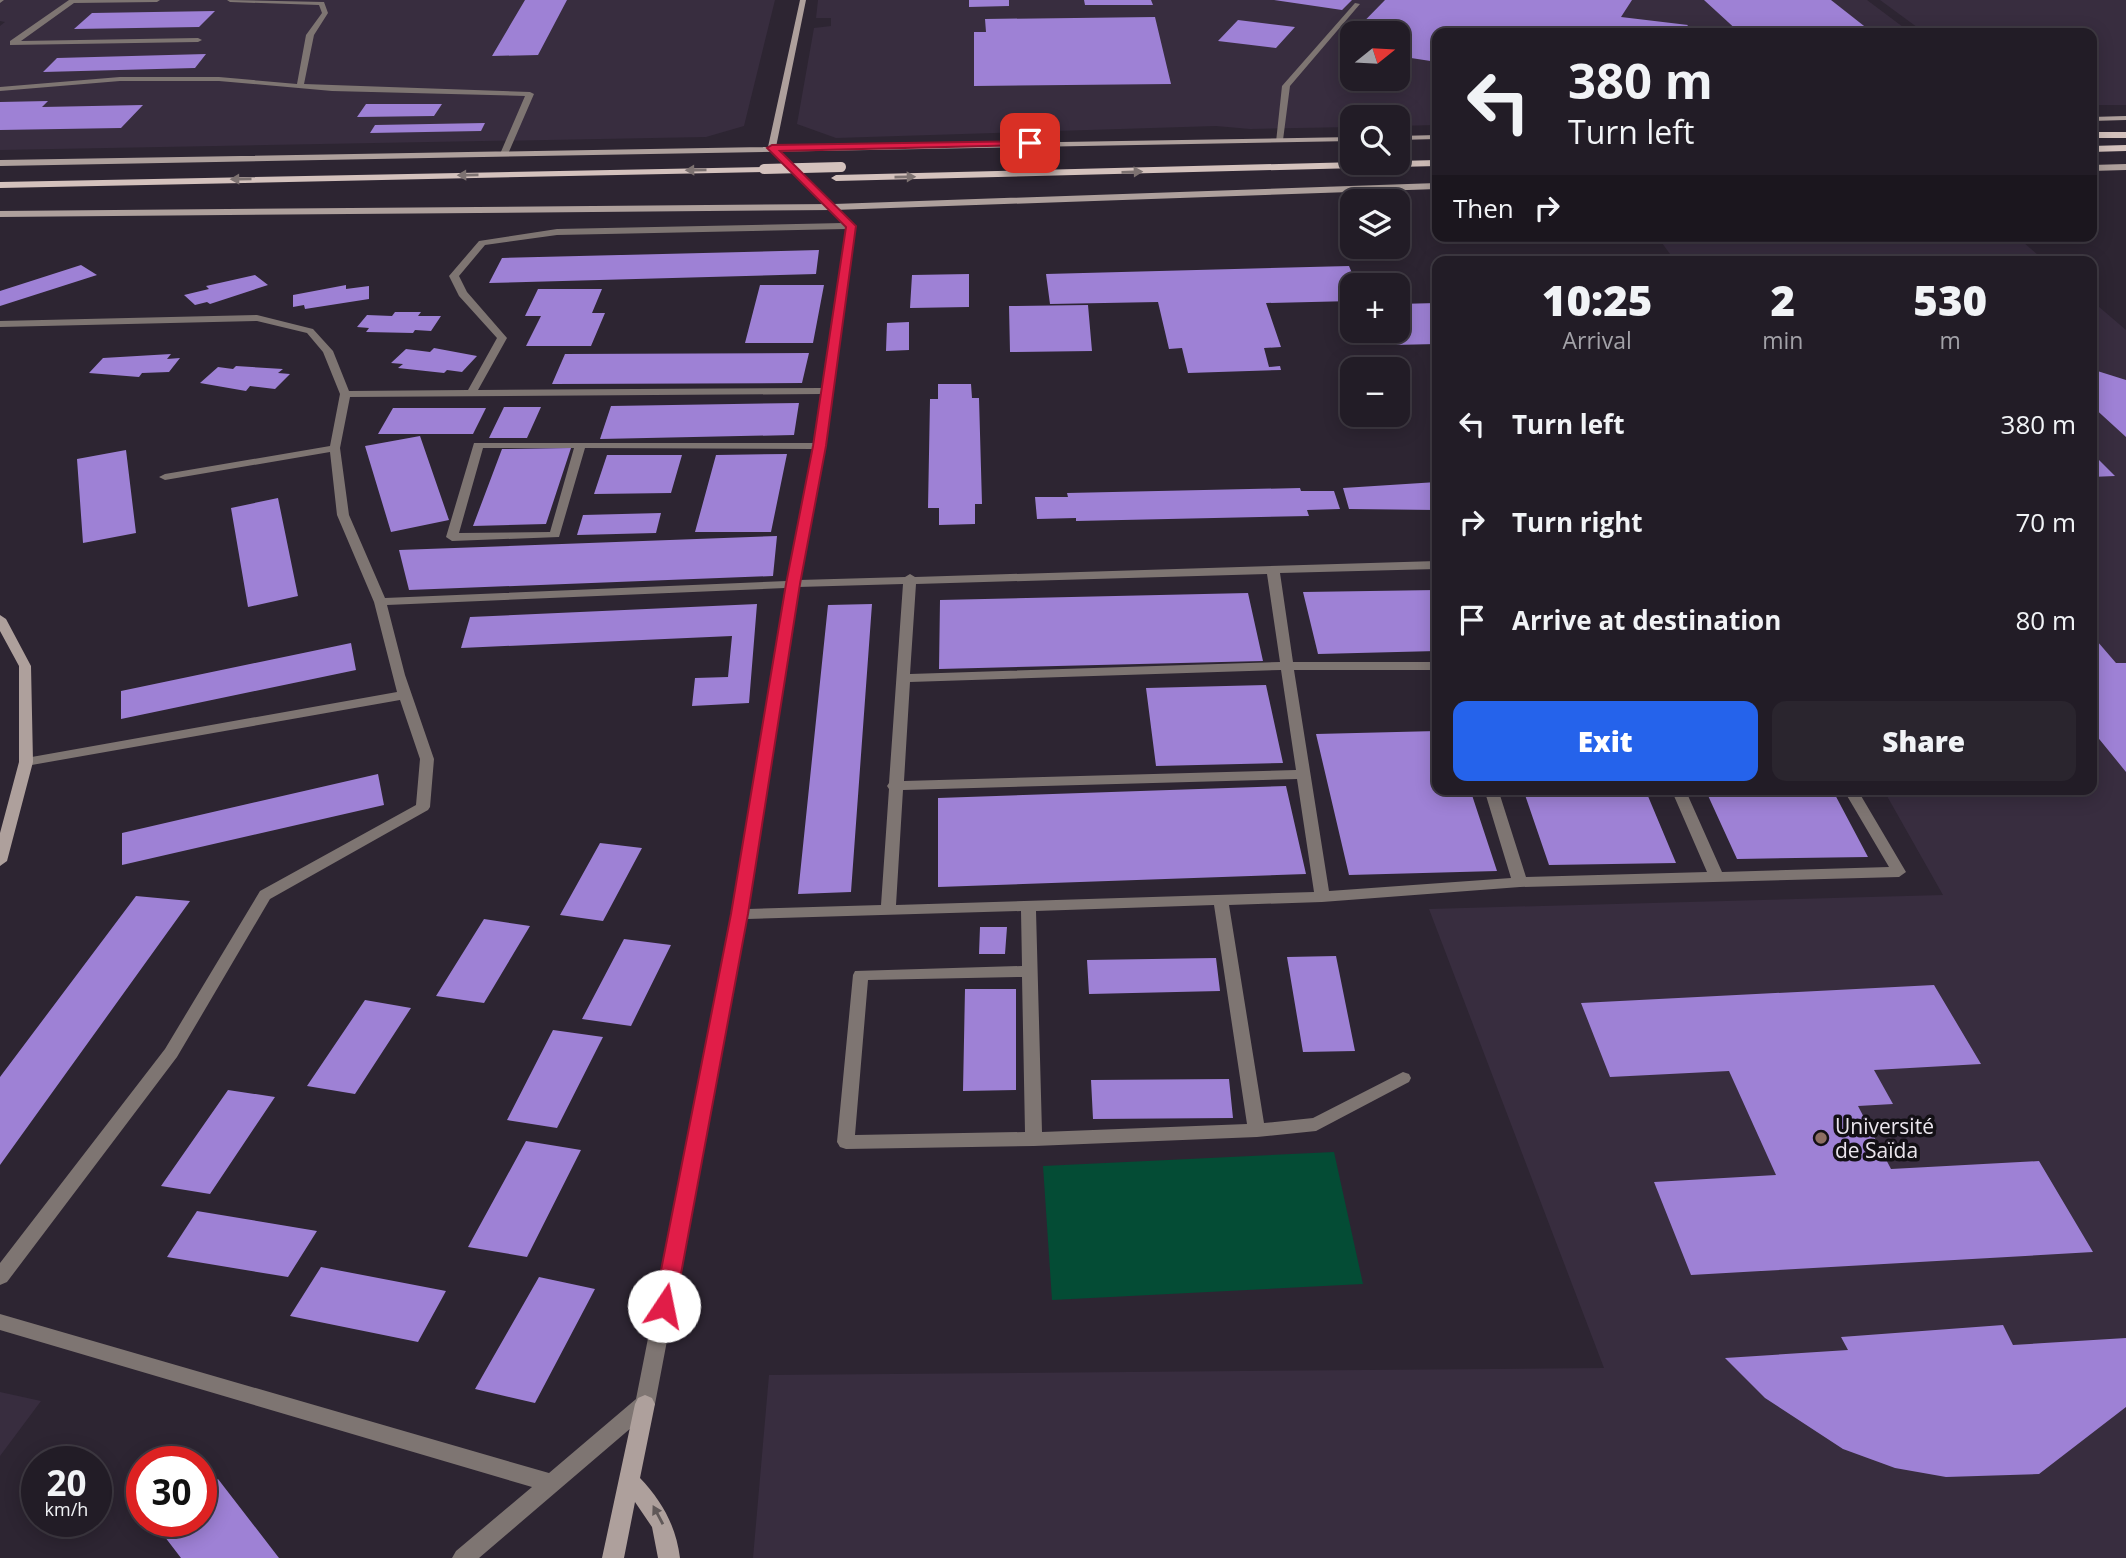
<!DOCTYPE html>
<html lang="en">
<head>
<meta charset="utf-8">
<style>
  :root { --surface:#221c26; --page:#2a252e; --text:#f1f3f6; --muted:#a2a1a7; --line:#3f3a43; --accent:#2563eb }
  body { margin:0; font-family:"Open Sans",sans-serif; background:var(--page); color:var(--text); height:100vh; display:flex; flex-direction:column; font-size:26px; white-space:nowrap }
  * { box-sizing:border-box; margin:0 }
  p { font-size:23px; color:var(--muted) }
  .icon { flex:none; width:38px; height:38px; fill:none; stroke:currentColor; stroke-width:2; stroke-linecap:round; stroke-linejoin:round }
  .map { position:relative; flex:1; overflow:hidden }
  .panel { position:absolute; left:1432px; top:256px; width:665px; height:539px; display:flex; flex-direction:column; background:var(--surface); border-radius:14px; box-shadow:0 4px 18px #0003,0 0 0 2px var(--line) }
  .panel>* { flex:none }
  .guide { position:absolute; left:1432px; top:28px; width:665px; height:214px; border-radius:14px; box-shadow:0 4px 18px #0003,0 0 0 2px var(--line); background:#221c26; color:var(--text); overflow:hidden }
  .needle { width:46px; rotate:72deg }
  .buttons { position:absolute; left:1340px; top:21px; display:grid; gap:14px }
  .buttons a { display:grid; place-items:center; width:70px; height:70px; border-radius:14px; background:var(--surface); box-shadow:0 4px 18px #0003,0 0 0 2px var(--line); font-size:35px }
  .speed { position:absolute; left:21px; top:1446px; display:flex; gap:14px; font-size:35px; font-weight:700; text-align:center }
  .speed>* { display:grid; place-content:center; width:91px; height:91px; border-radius:50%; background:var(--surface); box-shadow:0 4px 18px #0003,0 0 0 2px var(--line); line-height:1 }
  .speed small { font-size:18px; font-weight:400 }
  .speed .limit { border:10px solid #d22; background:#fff; color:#111 }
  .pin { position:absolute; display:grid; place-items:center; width:60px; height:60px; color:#fff; margin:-30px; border-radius:14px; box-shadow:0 4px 10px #0006 }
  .me { position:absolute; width:77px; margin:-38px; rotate:11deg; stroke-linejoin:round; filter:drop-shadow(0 0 5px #0008) }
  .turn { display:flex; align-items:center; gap:24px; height:147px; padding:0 21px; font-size:32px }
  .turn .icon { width:91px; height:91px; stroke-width:2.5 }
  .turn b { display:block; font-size:49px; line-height:60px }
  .then { display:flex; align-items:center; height:66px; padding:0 21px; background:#0003; gap:14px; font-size:26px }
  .eta { display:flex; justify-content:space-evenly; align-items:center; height:119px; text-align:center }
  .eta b { font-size:42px; font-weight:800; line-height:49px }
  .action { display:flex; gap:14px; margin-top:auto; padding:14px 21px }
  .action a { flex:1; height:80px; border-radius:14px; background:var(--accent); color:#fff; font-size:28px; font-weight:800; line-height:80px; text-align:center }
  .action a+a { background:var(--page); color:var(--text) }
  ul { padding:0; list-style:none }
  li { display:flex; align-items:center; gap:21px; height:98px; padding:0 21px }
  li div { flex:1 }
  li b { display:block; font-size:26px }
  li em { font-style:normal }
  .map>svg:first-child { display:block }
  .built { fill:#382d3f; fill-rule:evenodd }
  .green { fill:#044c35 }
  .building { fill:#9e81d5 }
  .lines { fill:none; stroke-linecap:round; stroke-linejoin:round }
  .street { fill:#7e7572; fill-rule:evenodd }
  .secondary { fill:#aea09c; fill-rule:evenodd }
  .primary { fill:#d4c2bd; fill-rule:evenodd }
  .primary-bridge { stroke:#d4c2bd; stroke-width:10 }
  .oneway { fill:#7d7271 }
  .oneway2 { fill:#605858 }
  .route { fill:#e11d48; stroke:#92132f; stroke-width:2 }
  .education-dot { fill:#8d6e63; stroke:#131015; stroke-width:2.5 }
  .labels { text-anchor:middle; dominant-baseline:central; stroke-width:7; stroke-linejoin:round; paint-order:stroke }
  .near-poi-label { font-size:21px; fill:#ebe6ee; stroke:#131015; text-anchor:start }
</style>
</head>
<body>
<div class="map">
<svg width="2126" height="1558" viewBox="0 0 2126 1558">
  <rect width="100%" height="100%" fill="#2d2532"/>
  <path class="built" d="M 0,0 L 775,0 L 744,126 L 706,137 L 0,150 L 0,26 L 5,22 L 0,21 Z
    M 818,0 L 1867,0 L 1911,33 L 1437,33 L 1437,125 L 1398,126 L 1398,117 L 1353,117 L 1353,127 L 1250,129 L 1216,126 L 836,138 L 797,124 L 814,28 L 831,26 L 831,18 L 816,18 ZM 1353,33 L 1398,33 L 1398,79 L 1353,79 Z
    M 1880,0 L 2126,0 L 2126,105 L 2091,105 L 2091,33 L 1925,33 Z
    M 1657,236 L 2016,236 L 2045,261 L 1675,261 Z
    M 2091,300 L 2126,330 L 2126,1558 L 753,1558 L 769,1375 L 1604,1368 L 1429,909 L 1943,895 L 1883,789 L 2091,789 Z
    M 0,1392 L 41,1401 L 0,1456 Z"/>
  <path class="green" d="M 1334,1152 L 1363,1284 L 1052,1300 L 1043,1166 Z"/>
  <path class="building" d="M 525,0 L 567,0 L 538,55 L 492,56 Z
    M 969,0 L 1009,0 L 1009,6 L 969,7 Z
    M 1084,0 L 1151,0 L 1153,5 L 1085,5 Z
    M 1274,0 L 1352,0 L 1342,10 Z
    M 1385,0 L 1632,0 L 1621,17 L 1688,25 L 1682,33 L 1437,33 L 1437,62 L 1398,56 L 1398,33 L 1353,33 L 1353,50 L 1338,48 Z
    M 1704,0 L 1831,0 L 1873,33 L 1740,33 Z
    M 215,11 L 199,27 L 74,29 L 92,13 Z
    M 1155,17 L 1171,84 L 974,86 L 974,32 L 986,32 L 985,19 Z
    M 1238,20 L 1295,27 L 1276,48 L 1218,41 Z
    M 206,54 L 195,68 L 43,72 L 57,58 Z
    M 48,101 L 42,107 L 143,105 L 121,128 L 0,130 L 0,102 Z
    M 366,104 L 442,104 L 434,116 L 357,117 Z
    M 485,123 L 481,131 L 370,133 L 375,125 Z
    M 819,250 L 816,274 L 489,283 L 502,258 Z
    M 81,265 L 97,275 L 0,306 L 0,291 Z
    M 1349,266 L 1357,285 L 1353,285 L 1353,301 L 1266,303 L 1281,347 L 1264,348 L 1269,367 L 1280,366 L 1281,370 L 1188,373 L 1182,348 L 1169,349 L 1158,302 L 1050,304 L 1046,274 Z
    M 969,274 L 969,307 L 910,308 L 912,275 Z
    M 255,275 L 268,285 L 210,304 L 207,302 L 195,305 L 184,295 L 209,289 L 206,286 Z
    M 346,285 L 346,289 L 369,286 L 369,299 L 305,309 L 304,305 L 293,307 L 293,295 Z
    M 760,285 L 824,285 L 813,343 L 745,343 Z
    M 538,289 L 602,289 L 592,313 L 605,313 L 591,346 L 526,346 L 541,316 L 525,316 Z
    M 1437,303 L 1437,344 L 1393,345 L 1388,331 L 1398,331 L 1398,304 Z
    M 1088,305 L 1092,351 L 1010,352 L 1009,306 Z
    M 395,312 L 421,312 L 418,316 L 441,316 L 431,331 L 415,330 L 413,333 L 366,332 L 369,328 L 357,327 L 367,315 L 392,316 Z
    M 909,322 L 909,350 L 886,351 L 887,323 Z
    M 434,348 L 477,356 L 462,372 L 447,370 L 444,373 L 398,368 L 403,364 L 391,363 L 406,349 L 430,352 Z
    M 809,353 L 802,383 L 552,384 L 565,354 Z
    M 171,354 L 167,359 L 180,358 L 169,372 L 142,373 L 139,377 L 89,373 L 103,358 Z
    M 236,366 L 283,369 L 278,373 L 290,374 L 275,389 L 250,386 L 246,391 L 200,383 L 218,367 L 233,369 Z
    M 2091,369 L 2126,380 L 2126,437 L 2091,405 Z
    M 938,384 L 971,384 L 972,398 L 979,398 L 982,504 L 975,504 L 975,524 L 939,525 L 939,508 L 928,508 L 930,399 L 938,399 Z
    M 799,403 L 794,435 L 600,439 L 611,406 Z
    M 504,407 L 541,407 L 527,438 L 489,438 Z
    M 393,408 L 486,408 L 473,434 L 378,434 Z
    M 420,436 L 449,520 L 391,532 L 365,446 Z
    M 571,448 L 546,524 L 473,526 L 502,449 Z
    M 126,450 L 136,533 L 83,543 L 77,459 Z
    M 2091,452 L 2115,476 L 2091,477 Z
    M 787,454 L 771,532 L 695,532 L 716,455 Z
    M 607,455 L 682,455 L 671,493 L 594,494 Z
    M 1437,482 L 1437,510 L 1349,509 L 1343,488 Z
    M 1300,488 L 1301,491 L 1334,491 L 1340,509 L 1307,510 L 1309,516 L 1076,521 L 1076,518 L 1037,519 L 1035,497 L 1068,497 L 1067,493 Z
    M 278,498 L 298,596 L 248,607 L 231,508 Z
    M 661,513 L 656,533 L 577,535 L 583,515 Z
    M 777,536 L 773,576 L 409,590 L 399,550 Z
    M 1437,590 L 1437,651 L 1318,654 L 1303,592 Z
    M 1248,593 L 1263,661 L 939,669 L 940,600 Z
    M 757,604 L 749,703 L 692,706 L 695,678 L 728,677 L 732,636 L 461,648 L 470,617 Z
    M 872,604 L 851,892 L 798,894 L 828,605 Z
    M 2091,634 L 2116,663 L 2126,663 L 2126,772 L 2091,729 Z
    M 351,643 L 356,670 L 121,719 L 121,691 Z
    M 1266,685 L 1283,763 L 1156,766 L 1146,688 Z
    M 1437,731 L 1437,789 L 1470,789 L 1497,871 L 1349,875 L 1316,734 Z
    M 378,774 L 384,805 L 122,865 L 122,833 Z
    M 1286,786 L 1306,874 L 938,887 L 938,798 Z
    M 1523,789 L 1645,789 L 1676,863 L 1549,865 Z
    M 1705,789 L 1832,789 L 1868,857 L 1737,859 Z
    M 600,843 L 642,848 L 603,921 L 560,915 Z
    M 136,896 L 190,901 L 0,1165 L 0,1077 Z
    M 484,919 L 530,926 L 484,1003 L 436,996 Z
    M 980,927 L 1007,927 L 1005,954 L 979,954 Z
    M 624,939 L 671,945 L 631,1026 L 582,1019 Z
    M 1336,956 L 1355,1051 L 1303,1052 L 1287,957 Z
    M 1216,958 L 1220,991 L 1089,994 L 1087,960 Z
    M 1934,985 L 1981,1064 L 1874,1070 L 1893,1104 L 1858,1106 L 1891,1169 L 2039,1161 L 2093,1252 L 1691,1275 L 1654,1182 L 1776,1175 L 1729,1071 L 1610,1077 L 1581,1003 Z
    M 965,989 L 1016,989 L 1016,1090 L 963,1091 Z
    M 365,1000 L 411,1008 L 355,1094 L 307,1086 Z
    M 553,1030 L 603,1037 L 557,1128 L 507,1120 Z
    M 1229,1079 L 1233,1118 L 1093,1119 L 1091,1080 Z
    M 228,1090 L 275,1097 L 210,1194 L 161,1186 Z
    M 526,1141 L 581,1150 L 527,1257 L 468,1247 Z
    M 197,1211 L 317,1231 L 288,1277 L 167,1257 Z
    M 321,1267 L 446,1291 L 418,1342 L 290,1316 Z
    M 539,1277 L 595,1289 L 535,1403 L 475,1389 Z
    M 2003,1325 L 2013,1345 L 2126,1338 L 2126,1407 L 2039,1474 L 1946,1477 L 1895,1468 L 1843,1449 L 1765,1398 L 1725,1358 L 1848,1350 L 1841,1337 Z
    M 218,1479 L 279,1558 L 181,1558 L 155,1524 L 159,1521 L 201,1521 L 201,1491 Z"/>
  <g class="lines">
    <path class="street" d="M 0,0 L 4,0 L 0,3 Z
      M 69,0 L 160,0 L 157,2 L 74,3 L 21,41 L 198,38 L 202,40 L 198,42 L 10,45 L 10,41 Z
      M 227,0 L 324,2 L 328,13 L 314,35 L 304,84 L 530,92 L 534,94 L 508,154 L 504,156 L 500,154 L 525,96 L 332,91 L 219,81 L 120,81 L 0,91 L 0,87 L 120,77 L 219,77 L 297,84 L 306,35 L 322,13 L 319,5 L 230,2 Z
      M 1355,3 L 1360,4 L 1290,86 L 1283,140 L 1276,142 L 1282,86 Z
      M 769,146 L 775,146 L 855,226 L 824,446 L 799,580 L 905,577 L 910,574 L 915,577 L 1437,561 L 1437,569 L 1280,573 L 1293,662 L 1437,662 L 1437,670 L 1294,670 L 1329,891 L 1511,878 L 1484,789 L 1498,789 L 1526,877 L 1707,872 L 1671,789 L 1685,789 L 1722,872 L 1889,867 L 1843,789 L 1857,789 L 1906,872 L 1899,877 L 1520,887 L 1322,902 L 1229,905 L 1264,1123 L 1313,1118 L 1403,1072 L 1409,1074 L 1411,1078 L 1409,1082 L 1316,1131 L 1257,1137 L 1034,1146 L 846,1149 L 840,1147 L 837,1142 L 853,975 L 855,971 L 1022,966 L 1021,911 L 747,919 L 655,1404 L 652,1410 L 479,1558 L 452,1558 L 456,1551 L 532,1487 L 0,1330 L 0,1314 L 549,1473 L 636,1399 L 732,914 L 785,588 L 387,605 L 405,675 L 434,759 L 430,807 L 428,810 L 270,899 L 177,1057 L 7,1282 L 0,1285 L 0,1263 L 165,1049 L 260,891 L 416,805 L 420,759 L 400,700 L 26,766 L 21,765 L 19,762 L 21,759 L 26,758 L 397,692 L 374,602 L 337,515 L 330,452 L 165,480 L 159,477 L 165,474 L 330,446 L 340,394 L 323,352 L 307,333 L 257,321 L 0,327 L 0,321 L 257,315 L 313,329 L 333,351 L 349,391 L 468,390 L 497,338 L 459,296 L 449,276 L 479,241 L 557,229 L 843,223 L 769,150 ZM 846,229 L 822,388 L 478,390 L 507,338 L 467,292 L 459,276 L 485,245 L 557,235 ZM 821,394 L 814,443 L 474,443 L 446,537 L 452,541 L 559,537 L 585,448 L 813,449 L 787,581 L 385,598 L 349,515 L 340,448 L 350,397 ZM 483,448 L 574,448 L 550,532 L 459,533 ZM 1267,574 L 1280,662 L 910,674 L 916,584 ZM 903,584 L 889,783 L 887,786 L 889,789 L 881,905 L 748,909 L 798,587 ZM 1281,670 L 1296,770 L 904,781 L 910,682 ZM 1297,779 L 1314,892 L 896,905 L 903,790 ZM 1214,905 L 1247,1124 L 1042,1132 L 1036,911 ZM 1022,977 L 1025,1132 L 855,1135 L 868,980 Z"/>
    <path class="secondary" d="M 800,0 L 806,0 L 776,147 L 1353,137 L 1353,141 L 0,166 L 0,160 L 768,147 Z
      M 2126,116 L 2126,120 L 2091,121 L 2091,117 Z
      M 1437,135 L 1437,139 L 1398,140 L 1398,136 Z
      M 2126,164 L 2126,170 L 2091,171 L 2091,165 Z
      M 1437,183 L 1437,189 L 834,210 L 0,217 L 0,211 L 834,204 Z
      M 0,615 L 6,619 L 31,666 L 33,762 L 7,861 L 0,866 L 0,833 L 19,762 L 19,666 L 0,631 Z
      M 645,1395 L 652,1398 L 655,1404 L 640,1478 C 662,1501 676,1526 680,1558 L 658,1558 L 652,1527 L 635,1502 L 624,1558 L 602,1558 L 635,1404 L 638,1398 Z"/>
    <path class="primary" d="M 2091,132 L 2126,132 L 2126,138 L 2091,138 Z
      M 2126,145 L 2126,151 L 2091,152 L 2091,146 Z
      M 1437,160 L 1437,166 L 836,181 L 831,178 L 836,175 Z
      M 768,167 L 768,171 L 764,172 L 0,188 L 0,182 Z"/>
    <path class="primary-bridge" d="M 764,169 L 841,167"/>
  </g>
  <defs><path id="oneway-solid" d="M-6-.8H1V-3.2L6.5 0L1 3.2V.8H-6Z" transform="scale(1.75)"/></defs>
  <g class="oneway">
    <use href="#oneway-solid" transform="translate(696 170) rotate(179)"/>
    <use href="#oneway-solid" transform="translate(1132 172) rotate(-2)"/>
    <use href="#oneway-solid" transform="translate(468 175) rotate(179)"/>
    <use href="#oneway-solid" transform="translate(905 177) rotate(-1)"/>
    <use href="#oneway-solid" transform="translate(241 179) rotate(179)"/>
  </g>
  <use class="oneway2" href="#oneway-solid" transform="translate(658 1515) rotate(-118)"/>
  <path class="route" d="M 1030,141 L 1033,145 L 780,151 L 856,226 L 826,446 L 800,584 L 748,914 L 675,1306 L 672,1312 L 664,1315 L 657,1312 L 654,1306 L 731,914 L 786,584 L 813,446 L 846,227 L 767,148 L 772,145 Z"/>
  <circle class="education-dot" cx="1821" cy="1138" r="7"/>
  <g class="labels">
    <g class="near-poi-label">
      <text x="1835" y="1126">Université<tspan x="1835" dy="24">de Saïda</tspan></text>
    </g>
  </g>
</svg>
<div class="buttons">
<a><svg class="needle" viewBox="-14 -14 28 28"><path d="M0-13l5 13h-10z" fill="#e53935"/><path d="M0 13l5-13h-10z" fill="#a2a1a7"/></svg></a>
<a><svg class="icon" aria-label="search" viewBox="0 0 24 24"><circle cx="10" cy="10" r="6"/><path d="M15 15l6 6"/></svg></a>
<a><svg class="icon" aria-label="layers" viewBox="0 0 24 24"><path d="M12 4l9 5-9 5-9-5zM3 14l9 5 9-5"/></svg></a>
<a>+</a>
<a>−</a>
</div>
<div class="speed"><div>20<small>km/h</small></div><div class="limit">30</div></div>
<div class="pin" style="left:1030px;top:143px;background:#d93025"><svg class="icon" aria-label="arrive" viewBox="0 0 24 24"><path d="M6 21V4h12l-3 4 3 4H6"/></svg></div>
<svg class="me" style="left:664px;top:1306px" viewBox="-20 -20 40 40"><circle r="19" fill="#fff"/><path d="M0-13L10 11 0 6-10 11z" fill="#e11d48"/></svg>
<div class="guide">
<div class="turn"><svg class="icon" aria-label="left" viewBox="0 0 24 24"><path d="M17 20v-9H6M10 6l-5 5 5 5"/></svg><div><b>380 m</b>Turn left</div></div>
<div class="then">Then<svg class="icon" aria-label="right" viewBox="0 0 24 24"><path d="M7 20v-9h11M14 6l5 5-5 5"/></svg></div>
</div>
<section class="panel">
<div class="eta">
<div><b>10:25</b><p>Arrival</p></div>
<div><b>2</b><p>min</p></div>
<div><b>530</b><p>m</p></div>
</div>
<ul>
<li><svg class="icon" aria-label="left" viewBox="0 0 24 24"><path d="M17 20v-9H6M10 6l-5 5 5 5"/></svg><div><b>Turn left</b></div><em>380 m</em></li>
<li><svg class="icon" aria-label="right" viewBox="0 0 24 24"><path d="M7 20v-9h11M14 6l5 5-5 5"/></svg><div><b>Turn right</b></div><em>70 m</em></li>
<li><svg class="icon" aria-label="arrive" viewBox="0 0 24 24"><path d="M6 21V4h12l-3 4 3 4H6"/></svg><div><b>Arrive at destination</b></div><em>80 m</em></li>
</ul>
<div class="action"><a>Exit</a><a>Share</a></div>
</section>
</div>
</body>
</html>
